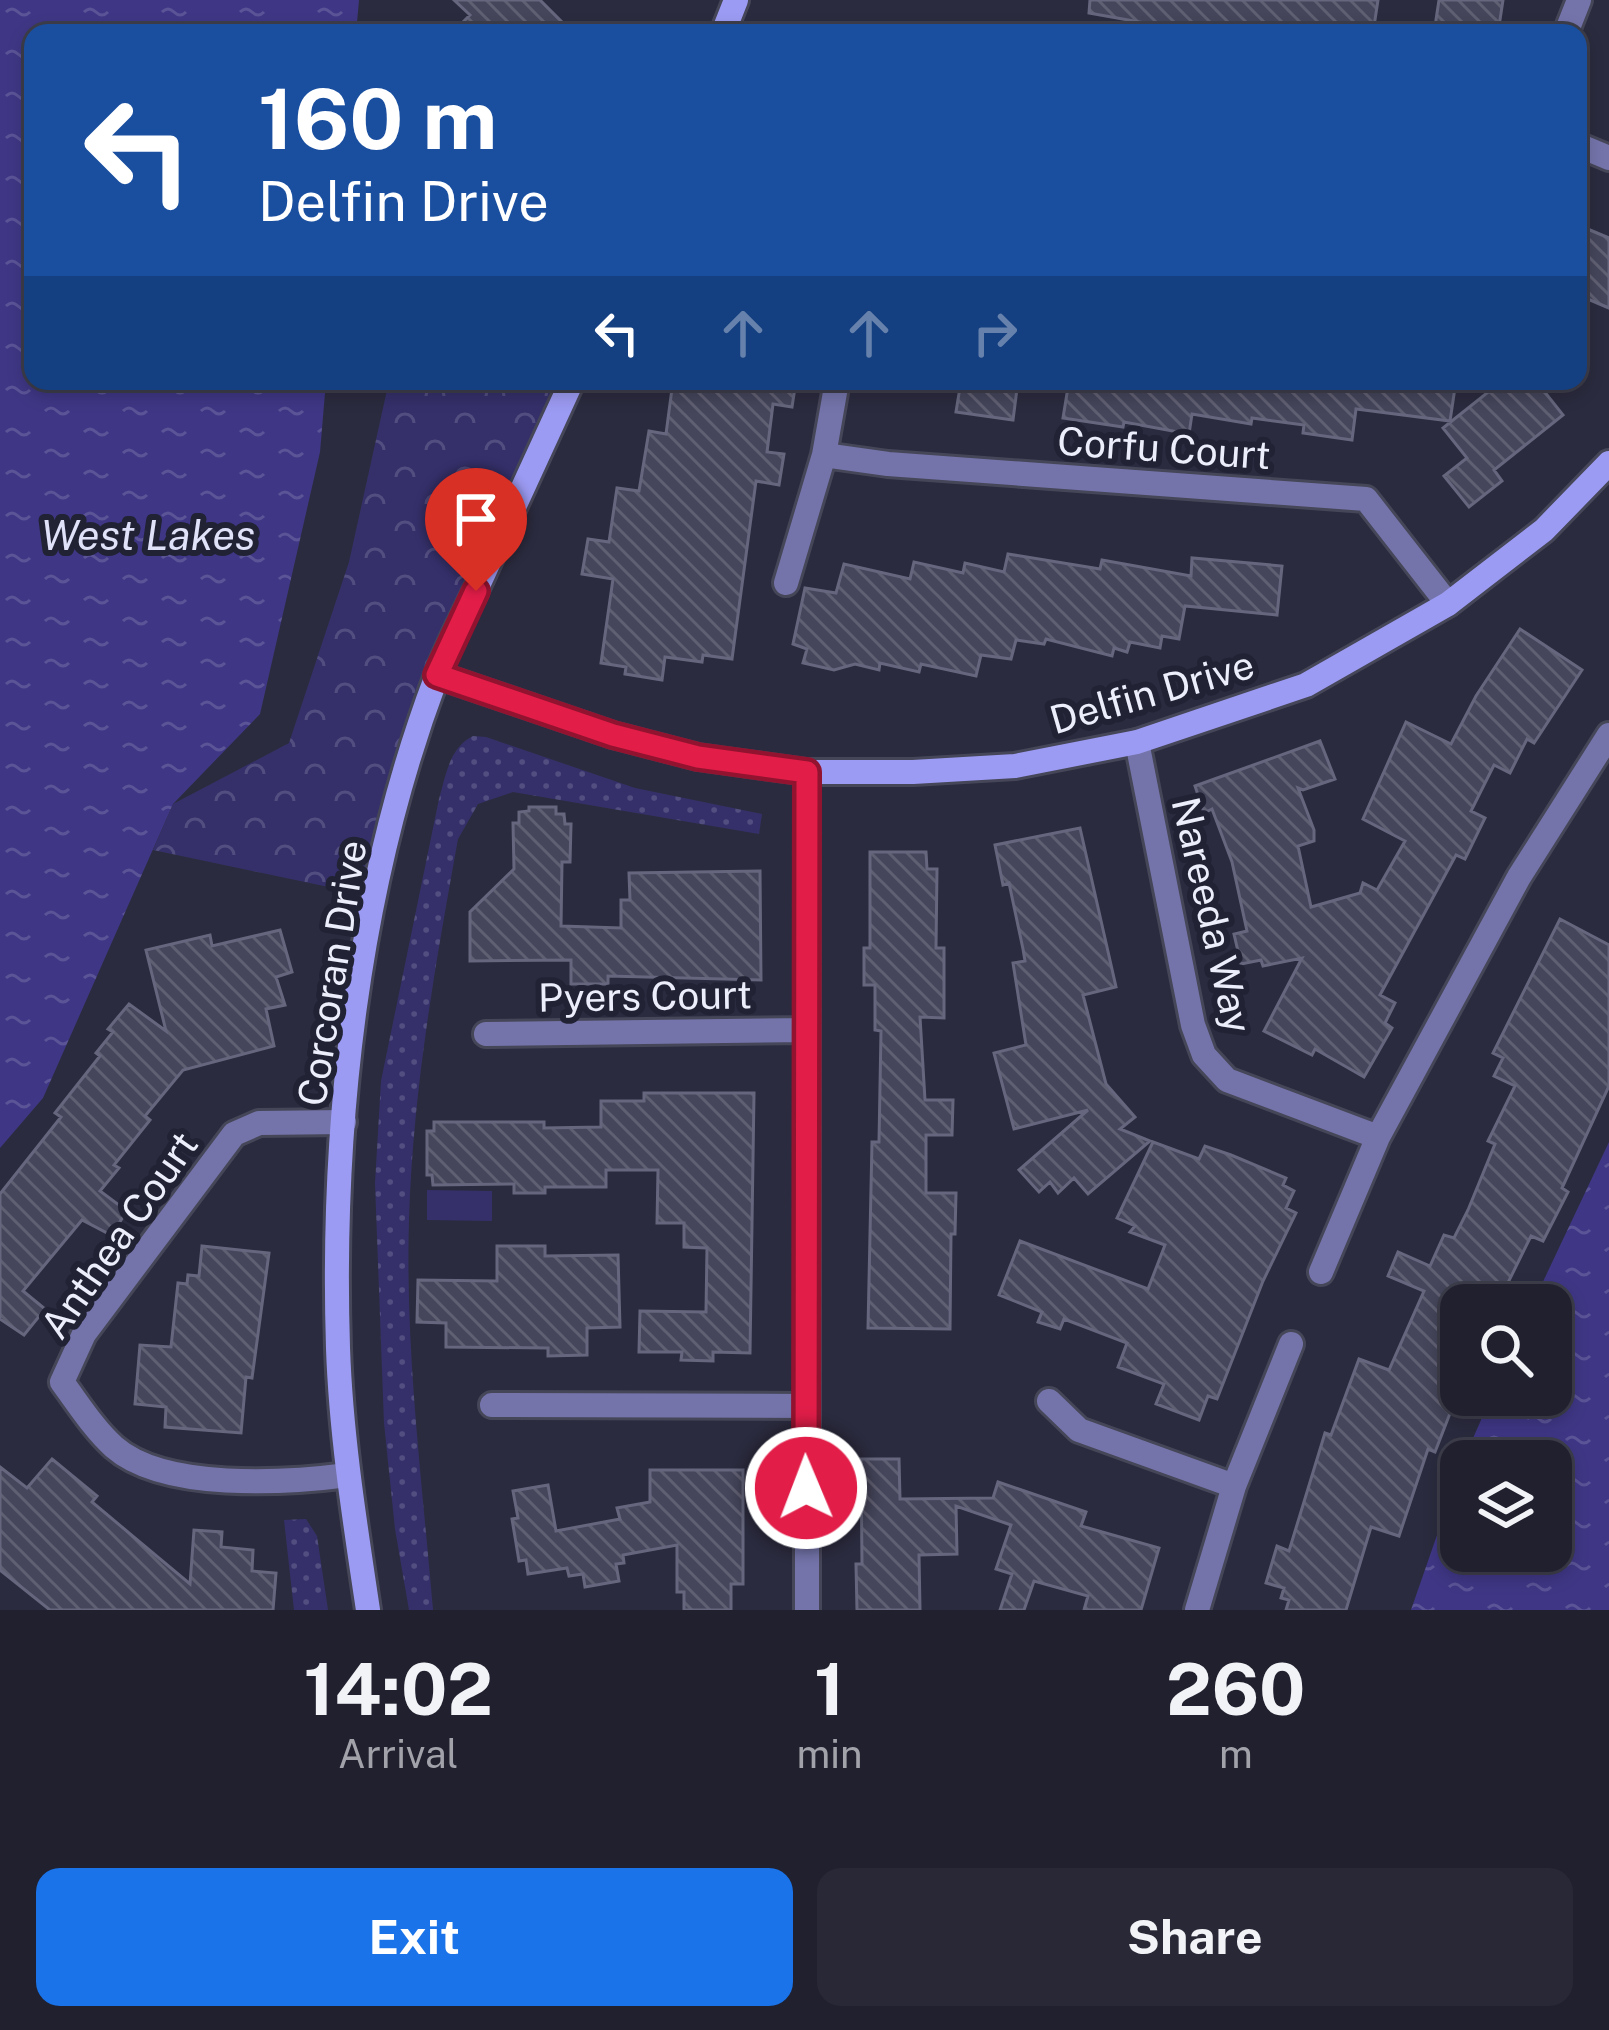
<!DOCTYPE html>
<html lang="en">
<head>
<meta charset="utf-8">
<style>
  :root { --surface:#20202f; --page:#282837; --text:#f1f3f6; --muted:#a2a3aa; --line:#3d3e4b; --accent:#1a73e8 }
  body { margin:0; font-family:"Public Sans",sans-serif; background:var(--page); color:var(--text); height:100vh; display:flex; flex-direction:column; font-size:45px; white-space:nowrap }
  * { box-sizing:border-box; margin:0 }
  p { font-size:39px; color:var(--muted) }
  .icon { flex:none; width:66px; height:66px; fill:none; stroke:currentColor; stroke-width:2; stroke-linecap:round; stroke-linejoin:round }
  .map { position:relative; height:1610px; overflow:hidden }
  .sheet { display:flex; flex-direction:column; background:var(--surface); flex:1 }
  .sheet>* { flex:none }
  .top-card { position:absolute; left:24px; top:24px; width:1563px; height:366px; border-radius:24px; box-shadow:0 6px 18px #0003,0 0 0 3px var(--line); background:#1a4fa0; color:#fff; overflow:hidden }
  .tools { position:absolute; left:1440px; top:1284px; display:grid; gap:24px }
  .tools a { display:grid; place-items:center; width:132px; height:132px; border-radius:24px; background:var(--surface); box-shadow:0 6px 18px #0003,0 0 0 3px var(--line); font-size:60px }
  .pin { position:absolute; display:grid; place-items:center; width:102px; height:102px; color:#fff; margin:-123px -51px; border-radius:50% 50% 50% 0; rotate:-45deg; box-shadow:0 0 12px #0007 }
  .pin .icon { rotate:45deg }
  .me { position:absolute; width:132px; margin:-66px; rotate:359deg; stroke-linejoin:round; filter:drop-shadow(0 0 9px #0008) }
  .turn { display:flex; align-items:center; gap:42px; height:252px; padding:0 36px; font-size:54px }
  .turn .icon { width:156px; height:156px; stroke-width:2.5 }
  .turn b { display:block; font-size:84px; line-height:102px }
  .lanes { display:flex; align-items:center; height:114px; padding:0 36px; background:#0003; justify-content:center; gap:60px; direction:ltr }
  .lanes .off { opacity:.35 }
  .eta { display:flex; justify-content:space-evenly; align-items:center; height:204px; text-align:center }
  .eta b { font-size:72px; font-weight:700; line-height:84px }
  .action { display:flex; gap:24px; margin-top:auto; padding:24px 36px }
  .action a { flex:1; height:138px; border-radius:24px; background:var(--accent); color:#fff; font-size:48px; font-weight:700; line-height:138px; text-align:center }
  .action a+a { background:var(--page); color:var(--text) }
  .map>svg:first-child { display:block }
  .grass { fill:url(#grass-dots) }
  .park { fill:url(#park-crowns) }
  .garden { fill:#35306a }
  .water { fill:url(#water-ripples) }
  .building { fill:url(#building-back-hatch); stroke:#66677e; stroke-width:3 }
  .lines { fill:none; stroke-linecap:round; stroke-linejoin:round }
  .street-casing { stroke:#464659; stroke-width:30 }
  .secondary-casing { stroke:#464659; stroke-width:30 }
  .street { stroke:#7474ab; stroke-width:24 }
  .secondary { stroke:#9c9bf3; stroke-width:24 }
  .route-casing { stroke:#92132f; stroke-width:30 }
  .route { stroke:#e11d48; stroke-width:21 }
  .labels { text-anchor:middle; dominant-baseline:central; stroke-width:12; stroke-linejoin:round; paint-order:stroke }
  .street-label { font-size:39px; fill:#edeefb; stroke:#222235 }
  .water-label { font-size:42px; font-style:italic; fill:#e0e2f9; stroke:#222235 }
</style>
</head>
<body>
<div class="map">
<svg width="1609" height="1610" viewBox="0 0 1609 1610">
  <defs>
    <pattern id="grass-dots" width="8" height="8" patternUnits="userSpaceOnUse" patternTransform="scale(3)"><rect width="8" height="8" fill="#35306a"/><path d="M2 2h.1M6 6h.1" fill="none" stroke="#534e80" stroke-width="1.8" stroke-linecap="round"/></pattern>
    <pattern id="park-crowns" width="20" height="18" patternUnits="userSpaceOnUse" patternTransform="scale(3)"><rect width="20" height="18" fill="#35306a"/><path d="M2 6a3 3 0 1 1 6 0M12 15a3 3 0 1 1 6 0" fill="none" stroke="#534e80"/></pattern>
    <pattern id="water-ripples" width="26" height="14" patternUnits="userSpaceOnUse" patternTransform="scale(3)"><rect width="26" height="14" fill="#3f3785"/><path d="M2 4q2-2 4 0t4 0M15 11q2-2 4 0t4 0" fill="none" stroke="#5b5497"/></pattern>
    <pattern id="building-back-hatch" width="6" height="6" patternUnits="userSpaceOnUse" patternTransform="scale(3)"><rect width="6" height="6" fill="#45455b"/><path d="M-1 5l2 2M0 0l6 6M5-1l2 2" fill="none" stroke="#606073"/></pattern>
  </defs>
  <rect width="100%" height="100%" fill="#2b2b3f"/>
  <path class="grass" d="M 473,736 L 486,737 L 635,788 L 762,814 L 759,834 L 513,792 L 478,804 L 458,839 C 435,966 413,1090 409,1219 C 405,1350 422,1480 433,1610 L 409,1610 L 395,1529 L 384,1423 L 375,1183 L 381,1081 L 439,799 C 446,775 449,748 473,736 Z
    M 306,1519 L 317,1536 L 328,1610 L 294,1610 L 284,1520 Z"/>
  <path class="park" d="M 389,381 L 572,381 L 437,675 L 376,897 L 153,850 L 173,804 L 289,743 L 349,562 Z"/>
  <path class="garden" d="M 427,1190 L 492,1191 L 492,1221 L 427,1220 Z"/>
  <path class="water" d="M 0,0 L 359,0 L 356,33 L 33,33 L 33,381 L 326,381 L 320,452 L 260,714 L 173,804 L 43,1098 L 0,1148 Z
    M 1609,1142 L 1609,1610 L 1411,1610 L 1461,1466 L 1461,1551 L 1551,1551 L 1551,1461 L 1463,1461 L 1492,1395 L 1551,1395 L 1551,1305 L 1532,1305 Z"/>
  <path class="building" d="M 454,0 L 540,0 L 573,33 L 452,33 L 470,15 Z
    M 1090,0 L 1378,0 L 1373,33 L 1201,33 L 1089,13 Z
    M 1439,0 L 1503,0 L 1498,33 L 1434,33 Z
    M 1578,225 L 1609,238 L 1609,308 L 1578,295 Z
    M 673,381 L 796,381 L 792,407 L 773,404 L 767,452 L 784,454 L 779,485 L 756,481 L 732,659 L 703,655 L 702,662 L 665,657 L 662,680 L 625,674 L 626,667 L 601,663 L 613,579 L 582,574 L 588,539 L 609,542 L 617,488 L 639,491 L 649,431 L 666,434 Z
    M 961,381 L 1018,381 L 1013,420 L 956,412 Z
    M 1069,381 L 1456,381 L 1450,421 L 1356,409 L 1352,440 L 1303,433 L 1304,425 L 1252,418 L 1251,424 L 1192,414 L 1189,434 L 1124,422 L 1123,427 L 1063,418 Z
    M 1502,381 L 1536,381 L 1563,415 L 1494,470 L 1502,481 L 1469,507 L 1444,476 L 1467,458 L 1443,428 Z
    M 1008,554 L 1100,569 L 1102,560 L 1191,576 L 1192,558 L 1282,566 L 1277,615 L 1185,606 L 1179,639 L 1162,636 L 1160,648 L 1130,642 L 1127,652 L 1114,648 L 1112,656 L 1046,639 L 1044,644 L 1016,640 L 1011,659 L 981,655 L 976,676 L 921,664 L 919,672 L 880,663 L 879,670 L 855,664 L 834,670 L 803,663 L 807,649 L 793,644 L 805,588 L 836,593 L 844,564 L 910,579 L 914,562 L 963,573 L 965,563 L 1004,572 Z
    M 1520,629 L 1582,670 L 1534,743 L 1527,739 L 1510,773 L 1494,765 L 1471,811 L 1485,818 L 1465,859 L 1456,855 L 1380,995 L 1395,1003 L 1385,1023 L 1392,1028 L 1364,1077 L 1315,1049 L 1312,1055 L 1264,1031 L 1302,958 L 1263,966 L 1261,960 L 1241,964 L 1234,934 L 1247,931 L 1232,862 L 1212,809 L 1204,813 L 1195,786 L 1320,741 L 1335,779 L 1303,790 L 1298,788 L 1314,830 L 1314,841 L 1298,846 L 1311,907 L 1360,893 L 1363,883 L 1377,890 L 1405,841 L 1363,819 L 1406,722 L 1451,744 L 1476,696 Z
    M 529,807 L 556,807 L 556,814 L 564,814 L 565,824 L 571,824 L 570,862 L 562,862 L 561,926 L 621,928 L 621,900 L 630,900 L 629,873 L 760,871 L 761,980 L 608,976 L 608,984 L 571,984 L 571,960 L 470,961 L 470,912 L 514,869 L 513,823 L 519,823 L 519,812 L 529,811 Z
    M 1080,828 L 1116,987 L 1083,995 L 1106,1084 L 1135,1117 L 1120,1129 L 1150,1141 L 1088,1194 L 1074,1178 L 1058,1193 L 1050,1182 L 1039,1192 L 1019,1170 L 1088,1110 L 1014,1129 L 994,1053 L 1026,1045 L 1013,963 L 1025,961 L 1023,949 L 1009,883 L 1003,885 L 995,845 Z
    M 870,852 L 926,852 L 927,869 L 937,869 L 936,948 L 944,948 L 944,1018 L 920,1017 L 925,1100 L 953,1100 L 952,1135 L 926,1135 L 926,1193 L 956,1193 L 955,1234 L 951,1234 L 950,1329 L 868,1328 L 872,1142 L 879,1142 L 881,1031 L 875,1030 L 875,985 L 864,985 L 864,948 L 870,948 Z
    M 1560,919 L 1609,945 L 1609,1086 L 1562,1188 L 1568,1192 L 1543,1241 L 1531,1236 L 1497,1305 L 1461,1305 L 1461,1385 L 1435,1452 L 1428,1449 L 1399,1536 L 1371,1527 L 1346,1610 L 1286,1610 L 1289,1600 L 1281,1598 L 1284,1588 L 1266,1583 L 1277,1546 L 1289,1551 L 1325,1433 L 1331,1435 L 1359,1359 L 1389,1370 L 1424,1291 L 1388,1276 L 1398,1252 L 1430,1266 L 1444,1235 L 1454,1238 L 1468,1210 L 1495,1144 L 1488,1141 L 1515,1086 L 1494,1076 L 1503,1058 L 1493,1053 Z
    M 280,930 L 292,972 L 276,977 L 285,1005 L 266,1009 L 274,1046 L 183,1070 L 145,1116 L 150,1120 L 114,1165 L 119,1168 L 100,1191 L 127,1211 L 111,1235 L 82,1220 L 23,1291 L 45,1309 L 24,1335 L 0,1319 L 0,1194 L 61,1117 L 55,1113 L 100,1056 L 96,1053 L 113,1032 L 108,1029 L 129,1004 L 166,1031 L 146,950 L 210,935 L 212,946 Z
    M 644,1093 L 754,1093 L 750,1353 L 713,1352 L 713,1361 L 681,1360 L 682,1352 L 639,1352 L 640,1311 L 706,1312 L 707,1248 L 684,1247 L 684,1223 L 657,1223 L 658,1170 L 606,1170 L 606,1187 L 545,1187 L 545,1193 L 514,1193 L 514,1184 L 433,1185 L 432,1175 L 427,1175 L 427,1131 L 434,1131 L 434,1122 L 544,1122 L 544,1128 L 601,1127 L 601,1101 L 644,1101 Z
    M 1153,1142 L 1199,1159 L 1205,1146 L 1231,1155 L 1286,1178 L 1283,1185 L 1294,1191 L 1286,1208 L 1296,1213 L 1263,1281 L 1217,1399 L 1208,1396 L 1199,1420 L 1156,1404 L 1164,1384 L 1118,1367 L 1127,1343 L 1064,1319 L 1060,1329 L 1038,1322 L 1042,1312 L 999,1295 L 1020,1241 L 1148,1289 L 1165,1245 L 1130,1232 L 1135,1226 L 1117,1218 Z
    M 202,1246 L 269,1253 L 252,1378 L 246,1377 L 241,1433 L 165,1427 L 166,1407 L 135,1404 L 140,1345 L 171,1347 L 178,1283 L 187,1284 L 188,1275 L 199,1276 Z
    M 497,1246 L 545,1246 L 545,1256 L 618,1255 L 620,1327 L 587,1328 L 587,1355 L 548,1356 L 548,1348 L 446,1347 L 446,1323 L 417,1322 L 418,1280 L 497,1281 Z
    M 52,1459 L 97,1496 L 92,1502 L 190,1584 L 194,1530 L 222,1532 L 221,1547 L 253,1550 L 252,1571 L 276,1573 L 273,1610 L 50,1610 L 0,1570 L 0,1467 L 27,1488 Z
    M 861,1459 L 899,1459 L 900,1499 L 993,1498 L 998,1482 L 1086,1512 L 1081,1526 L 1159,1548 L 1141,1610 L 1084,1610 L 1088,1596 L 1034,1581 L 1024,1610 L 1000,1610 L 1012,1574 L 996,1569 L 1011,1525 L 956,1506 L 957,1554 L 919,1555 L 920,1610 L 857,1610 L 856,1564 L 862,1564 Z
    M 650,1470 L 743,1470 L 743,1584 L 731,1584 L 731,1610 L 684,1610 L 684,1592 L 677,1592 L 677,1545 L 623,1555 L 624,1563 L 616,1564 L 619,1581 L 585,1587 L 583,1574 L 569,1576 L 567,1568 L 528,1574 L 526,1560 L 519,1561 L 512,1519 L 518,1518 L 513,1491 L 548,1485 L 556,1531 L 620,1519 L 617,1508 L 650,1502 Z"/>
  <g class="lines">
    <g class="street-casing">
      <path id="street" d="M 1566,33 L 1579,0
        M 1578,145 L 1609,158
        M 837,381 L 824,455 L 888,464 L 1366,499 L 1448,604
        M 786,583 L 824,455
        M 1137,742 L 1193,1025 L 1204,1055 L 1227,1080 L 1378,1137
        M 486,1034 L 806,1030
        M 344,1122 L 259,1123 L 234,1134 L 84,1334 L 62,1382 C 79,1405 94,1429 114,1447 C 164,1491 286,1483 348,1475
        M 1321,1272 L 1378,1137 L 1519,877 L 1609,735
        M 1049,1401 L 1079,1430 L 1234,1486
        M 492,1405 L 805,1406
        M 807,1610 L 807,772
        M 1197,1610 L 1234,1486 L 1291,1344"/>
    </g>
    <g class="secondary-casing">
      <path id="secondary" d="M 723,33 L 736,0
        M 437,675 L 613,735 L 698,757 L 807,772 L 913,772 L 1015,766 L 1137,742 L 1306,685 L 1448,604 L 1544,530 L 1609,463
        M 368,1610 C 355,1523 341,1436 338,1348 C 331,1125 357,888 436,678 C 448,644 466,612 481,579 C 511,513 542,447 572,381"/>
    </g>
    <use href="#street" class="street"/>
    <use href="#secondary" class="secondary"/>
  </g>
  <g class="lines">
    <g class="route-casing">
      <path id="route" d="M 476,591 L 437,675 L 613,735 L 698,757 L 807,772 L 806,1488"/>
    </g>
    <use href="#route" class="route"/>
  </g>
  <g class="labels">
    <g class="street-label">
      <text transform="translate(1164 448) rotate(4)">Corfu Court</text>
      <text transform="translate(1152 692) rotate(-16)">Delfin Drive</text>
      <text transform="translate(1212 915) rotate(77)">Nareeda Way</text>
      <text transform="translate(332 973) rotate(-81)">Corcoran Drive</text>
      <text transform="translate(645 996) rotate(-1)">Pyers Court</text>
      <text transform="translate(119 1235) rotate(-55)">Anthea Court</text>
    </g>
    <g class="water-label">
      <text x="148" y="534">West Lakes</text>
    </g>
  </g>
</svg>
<div class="tools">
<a><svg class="icon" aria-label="search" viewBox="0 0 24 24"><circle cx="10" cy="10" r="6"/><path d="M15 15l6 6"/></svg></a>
<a><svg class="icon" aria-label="layers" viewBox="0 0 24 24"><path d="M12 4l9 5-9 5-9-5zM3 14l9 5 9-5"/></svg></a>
</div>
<div class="pin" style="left:476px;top:591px;background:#d93025"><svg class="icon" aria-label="arrive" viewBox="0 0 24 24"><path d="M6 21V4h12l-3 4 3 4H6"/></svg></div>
<svg class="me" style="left:806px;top:1488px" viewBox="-20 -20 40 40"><circle r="17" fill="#e11d48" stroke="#fff" stroke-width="3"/><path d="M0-11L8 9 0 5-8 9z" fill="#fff"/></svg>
<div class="top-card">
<div class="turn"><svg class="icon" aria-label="left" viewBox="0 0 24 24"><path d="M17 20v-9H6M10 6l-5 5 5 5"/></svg><div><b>160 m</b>Delfin Drive</div></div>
<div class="lanes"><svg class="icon" aria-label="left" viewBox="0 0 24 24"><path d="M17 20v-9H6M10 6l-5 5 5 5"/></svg><svg class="icon off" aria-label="ahead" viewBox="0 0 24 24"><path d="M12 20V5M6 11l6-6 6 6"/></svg><svg class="icon off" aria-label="ahead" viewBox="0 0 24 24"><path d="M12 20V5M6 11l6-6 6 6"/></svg><svg class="icon off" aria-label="right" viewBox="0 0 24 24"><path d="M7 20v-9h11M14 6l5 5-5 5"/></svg></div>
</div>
</div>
<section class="sheet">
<div class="eta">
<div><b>14:02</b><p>Arrival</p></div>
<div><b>1</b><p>min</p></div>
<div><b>260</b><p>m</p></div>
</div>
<div class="action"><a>Exit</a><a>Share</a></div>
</section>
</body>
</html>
